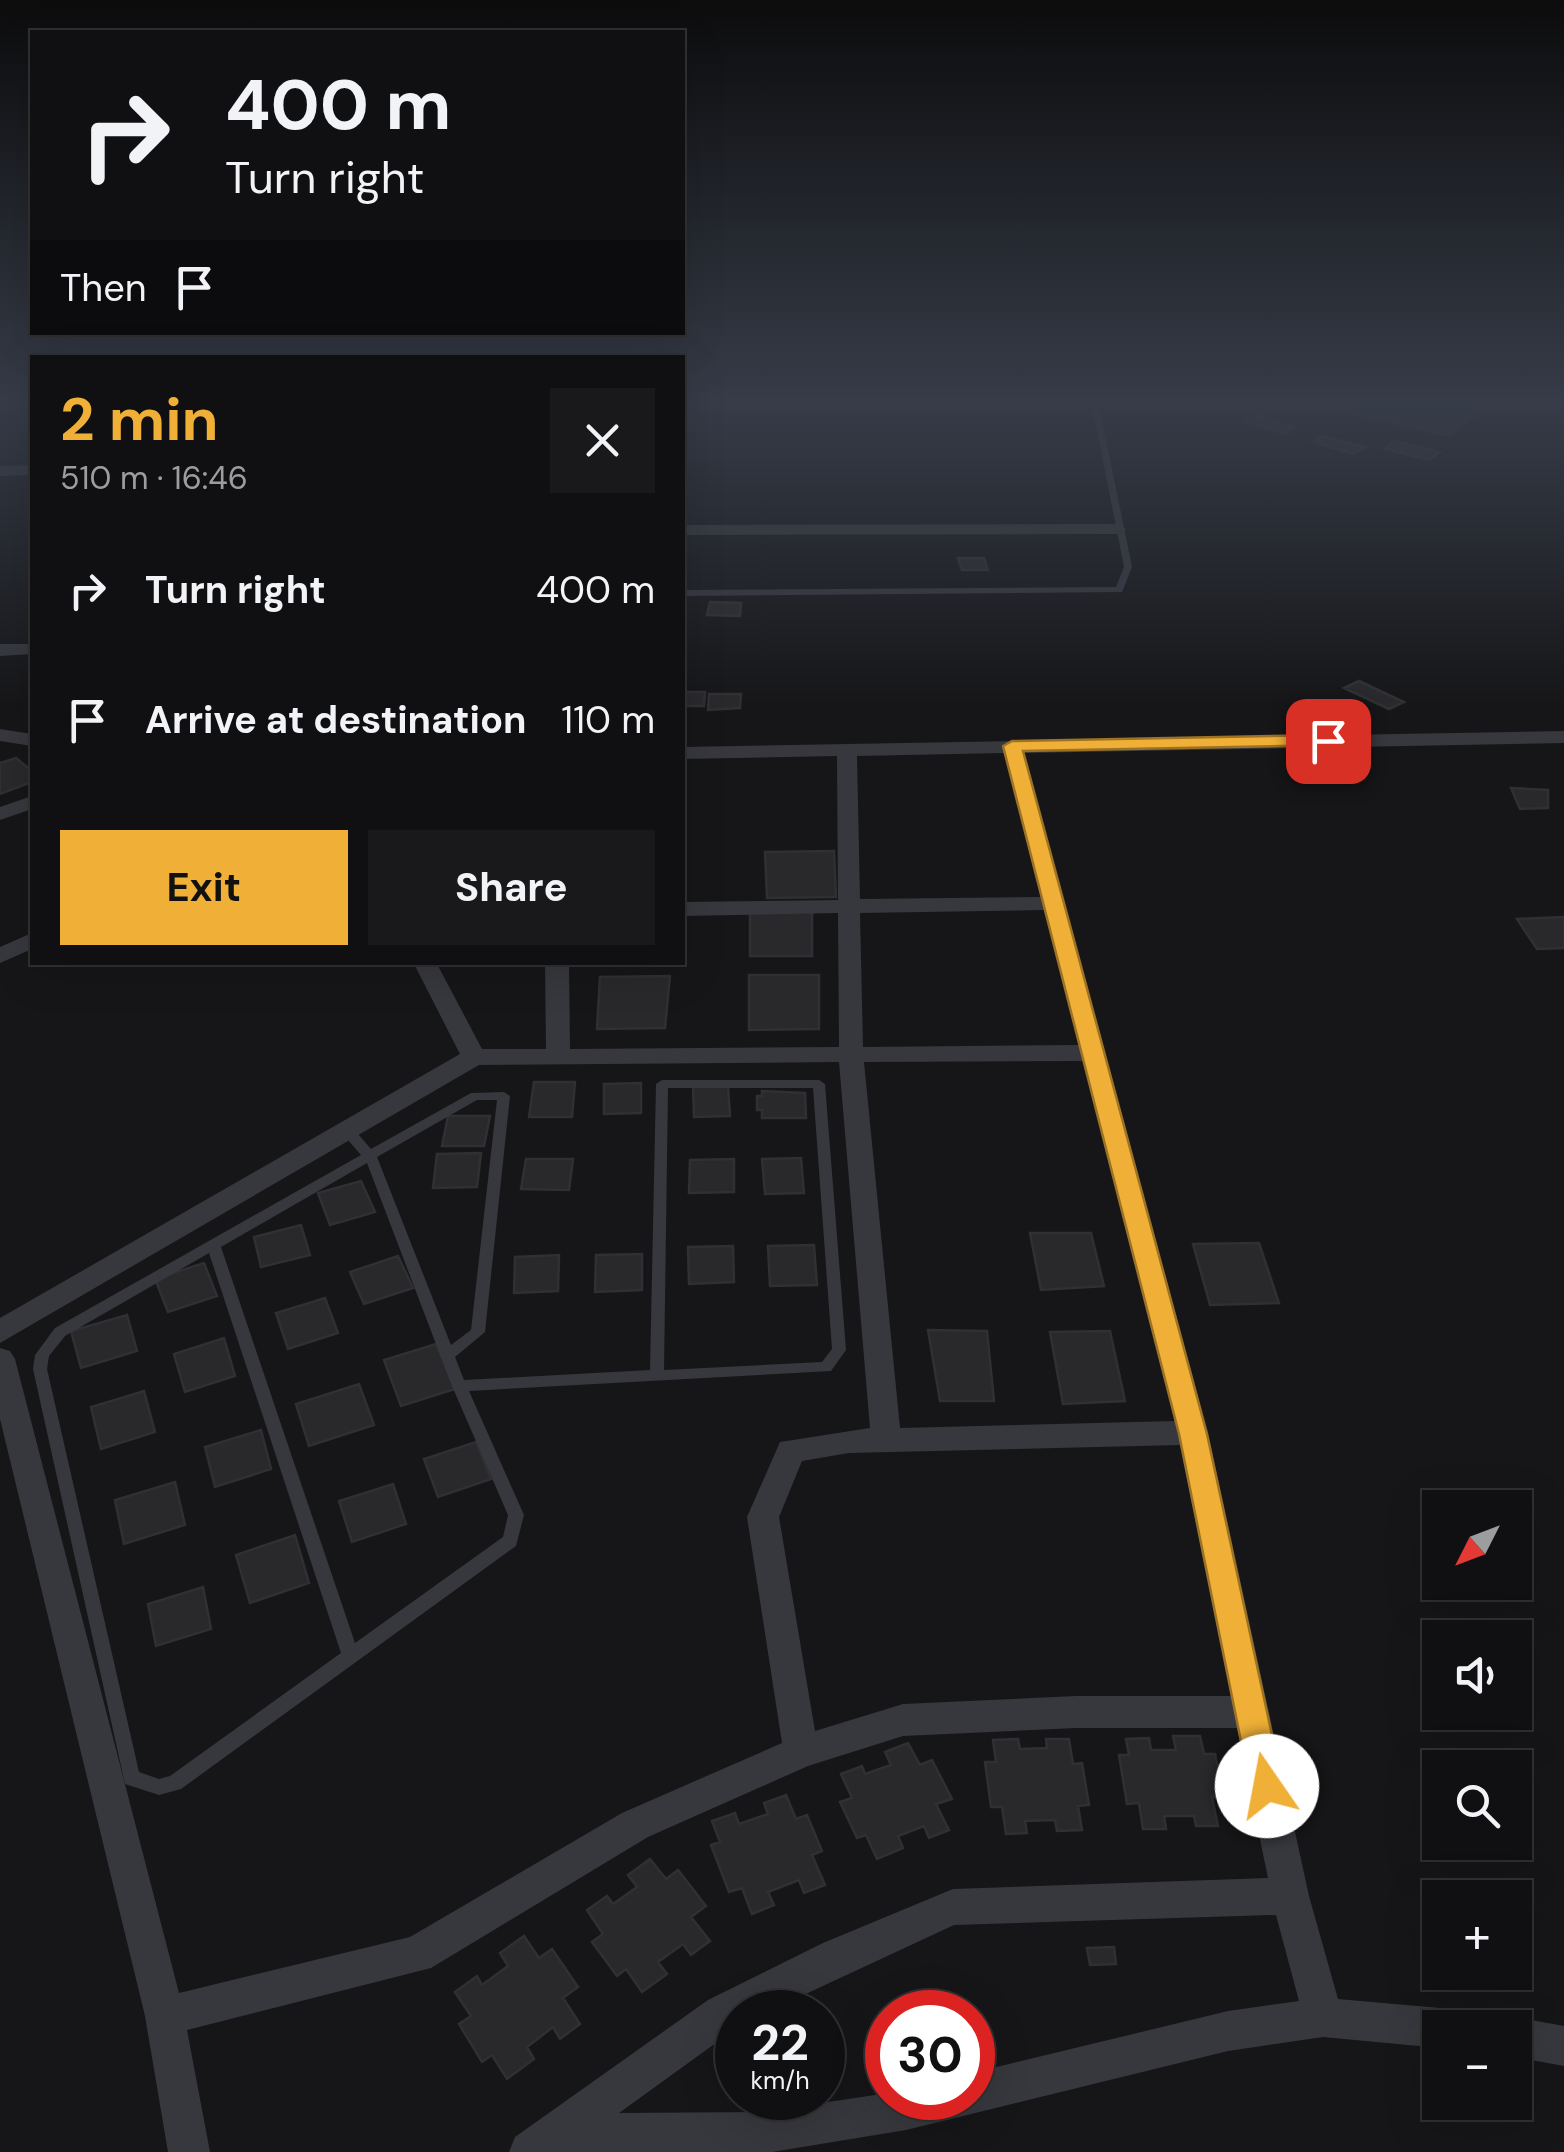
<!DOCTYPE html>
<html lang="en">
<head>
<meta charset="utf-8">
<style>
  :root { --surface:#101012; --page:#19191b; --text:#f1f3f6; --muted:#9c9d9f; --line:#303032; --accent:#f0b037 }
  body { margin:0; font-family:"DM Sans",sans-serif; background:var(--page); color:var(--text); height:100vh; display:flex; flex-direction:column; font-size:38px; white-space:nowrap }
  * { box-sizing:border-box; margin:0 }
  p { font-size:32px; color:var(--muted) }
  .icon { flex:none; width:55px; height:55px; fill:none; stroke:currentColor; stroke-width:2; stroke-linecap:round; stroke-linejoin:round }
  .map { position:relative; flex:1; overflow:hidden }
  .drawer { position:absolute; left:30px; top:355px; width:655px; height:610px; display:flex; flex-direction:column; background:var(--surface); border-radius:0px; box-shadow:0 10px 40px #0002,0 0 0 2px var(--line) }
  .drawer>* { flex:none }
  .banner { position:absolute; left:30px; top:30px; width:655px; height:305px; border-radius:0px; box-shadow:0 10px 40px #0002,0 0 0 2px var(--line); background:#101012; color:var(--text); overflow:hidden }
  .needle { width:65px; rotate:228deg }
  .buttons { position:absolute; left:1422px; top:1490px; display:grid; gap:20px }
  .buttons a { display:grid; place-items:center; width:110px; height:110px; border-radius:0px; background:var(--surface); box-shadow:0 10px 40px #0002,0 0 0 2px var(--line); font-size:50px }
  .speed { position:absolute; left:715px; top:1990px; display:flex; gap:20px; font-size:50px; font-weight:700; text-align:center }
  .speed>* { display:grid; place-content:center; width:130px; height:130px; border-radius:50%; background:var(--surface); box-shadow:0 10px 40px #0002,0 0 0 2px var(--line); line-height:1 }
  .speed small { font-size:25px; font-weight:400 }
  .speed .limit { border:15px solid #d22; background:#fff; color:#111 }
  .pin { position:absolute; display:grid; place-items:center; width:85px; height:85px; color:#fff; margin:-42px; border-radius:20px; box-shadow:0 5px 15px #0006 }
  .me { position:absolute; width:110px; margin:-55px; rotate:348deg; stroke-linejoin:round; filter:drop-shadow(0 0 8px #0008) }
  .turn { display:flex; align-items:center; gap:35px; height:210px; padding:0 30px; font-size:45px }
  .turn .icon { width:130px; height:130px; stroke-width:2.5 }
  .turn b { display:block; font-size:70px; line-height:85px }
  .then { display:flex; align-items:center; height:95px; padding:0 30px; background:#0003; gap:20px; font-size:38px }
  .round { display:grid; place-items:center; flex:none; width:105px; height:105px; border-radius:0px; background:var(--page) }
  .summary { display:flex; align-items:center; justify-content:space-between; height:170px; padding:0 30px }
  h1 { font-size:60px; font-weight:700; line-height:75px; color:var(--accent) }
  .action { display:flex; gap:20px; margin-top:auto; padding:20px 30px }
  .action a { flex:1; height:115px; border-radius:0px; background:var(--accent); color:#111; font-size:40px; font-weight:700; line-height:115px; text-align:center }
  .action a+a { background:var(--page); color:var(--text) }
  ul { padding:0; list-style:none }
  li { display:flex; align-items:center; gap:30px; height:130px; padding:0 30px }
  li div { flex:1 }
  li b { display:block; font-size:38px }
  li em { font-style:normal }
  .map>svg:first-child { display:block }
  .building { fill:#29292c; stroke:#303034; stroke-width:2.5 }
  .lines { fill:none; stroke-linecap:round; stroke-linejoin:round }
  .lane { fill:#37383d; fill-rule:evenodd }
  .street { fill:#37383d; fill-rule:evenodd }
  .route { fill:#f0b037; stroke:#9c7224; stroke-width:2.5 }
</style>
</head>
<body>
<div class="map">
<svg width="1564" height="2152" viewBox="0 0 1564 2152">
  <rect width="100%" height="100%" fill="#161618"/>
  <path class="building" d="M 1320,405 L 1472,405 L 1483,407 L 1449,436 Z
    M 1257,416 L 1295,427 L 1285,434 L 1246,422 Z
    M 1323,436 L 1366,447 L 1354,454 L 1313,442 Z
    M 1395,441 L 1440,452 L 1429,460 L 1385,449 Z
    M 958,558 L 984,558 L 988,570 L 962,570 Z
    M 710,602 L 741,603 L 740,616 L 707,615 Z
    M 1359,681 L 1404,702 L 1389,709 L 1344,688 Z
    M 682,692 L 705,692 L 704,706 L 682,706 Z
    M 709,694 L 741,694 L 740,708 L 708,710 Z
    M 16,758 L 32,771 L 32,782 L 0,794 L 0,763 Z
    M 1511,788 L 1548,790 L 1548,808 L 1520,809 Z
    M 834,851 L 836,897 L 767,898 L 765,852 Z
    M 750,912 L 812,912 L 812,956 L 750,956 Z
    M 1564,917 L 1564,948 L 1537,949 L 1517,919 Z
    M 749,975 L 819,975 L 819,1029 L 749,1030 Z
    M 670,976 L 665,1028 L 597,1029 L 600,977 Z
    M 534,1082 L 575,1082 L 572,1117 L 529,1117 Z
    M 641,1083 L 641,1113 L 604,1114 L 604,1084 Z
    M 728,1086 L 730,1116 L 694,1117 L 693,1087 Z
    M 762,1091 L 805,1093 L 806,1118 L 762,1118 L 762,1110 L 757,1110 L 757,1096 L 762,1096 Z
    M 448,1116 L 490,1116 L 484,1146 L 442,1146 Z
    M 481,1153 L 477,1187 L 433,1188 L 437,1154 Z
    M 801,1158 L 804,1193 L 765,1194 L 762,1159 Z
    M 526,1159 L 573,1159 L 569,1190 L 521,1189 Z
    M 734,1159 L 734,1192 L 689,1193 L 690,1160 Z
    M 361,1181 L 375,1212 L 330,1225 L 318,1193 Z
    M 301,1225 L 310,1255 L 261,1267 L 254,1237 Z
    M 1030,1233 L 1091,1233 L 1104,1286 L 1041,1290 Z
    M 1259,1243 L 1279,1303 L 1210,1305 L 1193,1244 Z
    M 814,1245 L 817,1285 L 770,1286 L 768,1246 Z
    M 733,1246 L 734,1282 L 689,1284 L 688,1247 Z
    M 642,1254 L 642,1290 L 595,1292 L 596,1255 Z
    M 559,1255 L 558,1291 L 514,1293 L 515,1257 Z
    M 398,1256 L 413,1288 L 364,1304 L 350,1272 Z
    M 204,1263 L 217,1296 L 168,1312 L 155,1279 Z
    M 325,1298 L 338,1333 L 288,1349 L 276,1313 Z
    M 127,1315 L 137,1351 L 81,1368 L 71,1331 Z
    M 928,1330 L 987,1331 L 994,1401 L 940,1401 Z
    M 1110,1331 L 1125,1401 L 1063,1404 L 1050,1332 Z
    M 224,1338 L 235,1376 L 185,1392 L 174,1354 Z
    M 436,1344 L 455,1389 L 401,1406 L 384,1360 Z
    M 359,1384 L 374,1425 L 309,1446 L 296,1404 Z
    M 144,1391 L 155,1432 L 101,1449 L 91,1407 Z
    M 261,1430 L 271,1469 L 215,1487 L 205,1447 Z
    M 476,1442 L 491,1479 L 438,1497 L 424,1459 Z
    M 175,1482 L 185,1525 L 124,1544 L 115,1500 Z
    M 393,1484 L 406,1524 L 352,1542 L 339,1501 Z
    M 295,1535 L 309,1583 L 250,1603 L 236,1555 Z
    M 203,1587 L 211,1629 L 156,1646 L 148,1604 Z
    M 1173,1736 L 1200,1736 L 1204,1754 L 1215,1754 L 1224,1797 L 1212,1797 L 1218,1826 L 1196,1826 L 1194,1816 L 1164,1816 L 1166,1829 L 1143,1829 L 1139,1803 L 1127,1804 L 1119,1755 L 1129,1755 L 1126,1739 L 1149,1738 L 1151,1750 L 1176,1750 Z
    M 1018,1739 L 1020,1749 L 1047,1748 L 1046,1739 L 1069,1739 L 1073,1764 L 1082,1763 L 1089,1805 L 1078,1806 L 1082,1830 L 1057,1831 L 1055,1820 L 1025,1821 L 1027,1833 L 1006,1834 L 1002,1807 L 991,1807 L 985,1762 L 996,1762 L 993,1740 Z
    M 908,1743 L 920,1765 L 932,1760 L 952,1799 L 936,1804 L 949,1830 L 929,1838 L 924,1826 L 898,1836 L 903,1848 L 877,1859 L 866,1835 L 857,1838 L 840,1802 L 852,1798 L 841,1774 L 862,1766 L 865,1774 L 891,1765 L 885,1752 Z
    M 786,1795 L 796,1819 L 807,1815 L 822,1851 L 812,1855 L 825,1885 L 804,1893 L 799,1880 L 768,1892 L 774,1905 L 752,1914 L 742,1888 L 729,1892 L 711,1845 L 720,1842 L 712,1821 L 735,1813 L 739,1824 L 768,1814 L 764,1803 Z
    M 650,1859 L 666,1879 L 678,1870 L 706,1906 L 691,1917 L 710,1941 L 691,1955 L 683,1944 L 658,1962 L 667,1974 L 642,1992 L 626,1969 L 617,1976 L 592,1942 L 603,1934 L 587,1910 L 607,1896 L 613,1904 L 637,1887 L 628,1875 Z
    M 524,1936 L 539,1958 L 552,1949 L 578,1987 L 563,1998 L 580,2024 L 560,2039 L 553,2027 L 527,2047 L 534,2059 L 507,2079 L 492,2055 L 482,2062 L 459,2024 L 471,2016 L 455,1992 L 477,1976 L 482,1985 L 508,1966 L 500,1953 Z
    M 1114,1947 L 1116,1964 L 1090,1965 L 1087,1948 Z"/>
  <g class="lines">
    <path class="lane" d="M 1092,405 L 1099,405 L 1132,567 L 1122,592 L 682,596 L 682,590 L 1116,587 L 1124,567 Z
      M 662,1080 L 819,1080 L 825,1084 L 846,1350 L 831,1371 L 469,1391 L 524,1515 L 516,1546 L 181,1789 L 159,1795 L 125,1784 L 33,1369 L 35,1355 L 55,1328 L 361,1155 L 342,1133 L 341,1130 L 342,1127 L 352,1127 L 371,1149 L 471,1093 L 504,1092 L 510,1096 L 485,1332 L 455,1357 L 464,1380 L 650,1370 L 656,1084 ZM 668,1088 L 813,1088 L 832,1349 L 822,1362 L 664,1370 ZM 477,1100 L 497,1100 L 471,1330 L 451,1345 L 377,1157 ZM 367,1163 L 452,1386 L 508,1515 L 503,1537 L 355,1643 L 221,1247 ZM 209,1253 L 341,1653 L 170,1776 L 159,1779 L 139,1772 L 47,1369 L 49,1356 L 65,1336 Z"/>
    <path class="street" d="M 32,465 L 32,475 L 0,476 L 0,466 Z
      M 682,525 L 1118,524 L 1126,529 L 1118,534 L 682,535 Z
      M 0,644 L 32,644 L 32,654 L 0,656 Z
      M 0,729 L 32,734 L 32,746 L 0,741 Z
      M 1564,731 L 1564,743 L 1024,753 L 1208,1433 L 1309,1896 L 1338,1999 L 1440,2008 L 1454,2014 L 1460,2028 L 1440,2028 L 1440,2048 L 1323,2037 L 1228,2051 L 906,2130 L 772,2152 L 509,2152 L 515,2137 L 708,2000 L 823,1943 L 953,1889 L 1268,1878 L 1237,1728 L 1076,1728 L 903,1736 L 808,1766 L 648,1837 L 431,1968 L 187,2030 L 210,2152 L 168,2152 L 145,2016 L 0,1419 L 0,1348 L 10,1351 L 15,1359 L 179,1993 L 410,1937 L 622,1813 L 782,1743 L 747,1517 L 780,1442 L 870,1428 L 839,1062 L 479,1065 L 0,1343 L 0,1318 L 460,1054 L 413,962 L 436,962 L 482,1049 L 546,1049 L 545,962 L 569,962 L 570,1049 L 839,1047 L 838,913 L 682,916 L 682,902 L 838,900 L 837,756 L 682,759 L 682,747 ZM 1004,753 L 1041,897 L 860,899 L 857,756 ZM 1044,910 L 1079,1045 L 863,1047 L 860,913 ZM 1083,1061 L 1175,1421 L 900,1428 L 864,1062 ZM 1180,1445 L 1231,1696 L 1076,1696 L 903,1704 L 815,1731 L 779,1517 L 802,1461 L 849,1453 ZM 1276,1915 L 1299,2001 L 1228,2011 L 972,2073 L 972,2098 L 888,2098 L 888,2093 L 762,2112 L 619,2113 L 738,2027 L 738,2012 L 767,2012 L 954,1925 Z
      M 32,796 L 32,809 L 0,820 L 0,807 Z
      M 32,933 L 32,949 L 0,963 L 0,947 Z
      M 1515,2017 L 1564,2026 L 1564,2066 L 1515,2057 L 1515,2028 L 1499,2028 Z"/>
  </g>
  <linearGradient id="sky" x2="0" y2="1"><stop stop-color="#0c0c0d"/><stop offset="0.57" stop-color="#363c48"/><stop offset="1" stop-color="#363c48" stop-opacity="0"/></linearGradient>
  <rect width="1564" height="706" fill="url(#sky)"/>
  <path class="route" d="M 1328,735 L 1337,741 L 1334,745 L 1023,751 L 1207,1434 L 1283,1786 L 1278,1796 L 1267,1801 L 1255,1796 L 1250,1786 L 1179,1434 L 1003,746 L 1012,741 Z"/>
</svg>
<div class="buttons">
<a><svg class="needle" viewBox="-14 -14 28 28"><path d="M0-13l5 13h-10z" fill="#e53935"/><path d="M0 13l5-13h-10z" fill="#9c9d9f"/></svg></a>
<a><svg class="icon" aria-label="sound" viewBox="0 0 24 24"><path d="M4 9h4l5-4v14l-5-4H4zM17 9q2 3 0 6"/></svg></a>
<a><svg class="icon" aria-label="search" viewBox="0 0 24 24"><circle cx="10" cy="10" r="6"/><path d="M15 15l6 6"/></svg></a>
<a>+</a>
<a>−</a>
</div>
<div class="speed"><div>22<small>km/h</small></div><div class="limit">30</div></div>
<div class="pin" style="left:1328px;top:741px;background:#d93025"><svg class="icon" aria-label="arrive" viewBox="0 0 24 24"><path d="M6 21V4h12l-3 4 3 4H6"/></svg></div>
<svg class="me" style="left:1267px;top:1786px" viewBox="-20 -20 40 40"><circle r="19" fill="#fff"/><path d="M0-13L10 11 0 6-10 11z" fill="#f0b037"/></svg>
<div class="banner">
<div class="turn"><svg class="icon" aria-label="right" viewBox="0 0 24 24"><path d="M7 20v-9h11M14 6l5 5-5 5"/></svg><div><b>400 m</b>Turn right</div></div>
<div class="then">Then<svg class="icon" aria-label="arrive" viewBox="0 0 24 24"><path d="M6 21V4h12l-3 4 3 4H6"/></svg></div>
</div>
<section class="drawer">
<div class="summary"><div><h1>2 min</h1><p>510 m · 16:46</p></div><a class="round"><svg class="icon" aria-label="close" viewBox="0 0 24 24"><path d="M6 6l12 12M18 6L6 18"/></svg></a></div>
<ul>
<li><svg class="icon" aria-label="right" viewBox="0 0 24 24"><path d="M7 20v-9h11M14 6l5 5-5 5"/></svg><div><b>Turn right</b></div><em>400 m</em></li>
<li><svg class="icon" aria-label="arrive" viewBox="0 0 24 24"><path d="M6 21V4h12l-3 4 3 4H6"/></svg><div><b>Arrive at destination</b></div><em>110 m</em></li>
</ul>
<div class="action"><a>Exit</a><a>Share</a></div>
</section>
</div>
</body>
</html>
